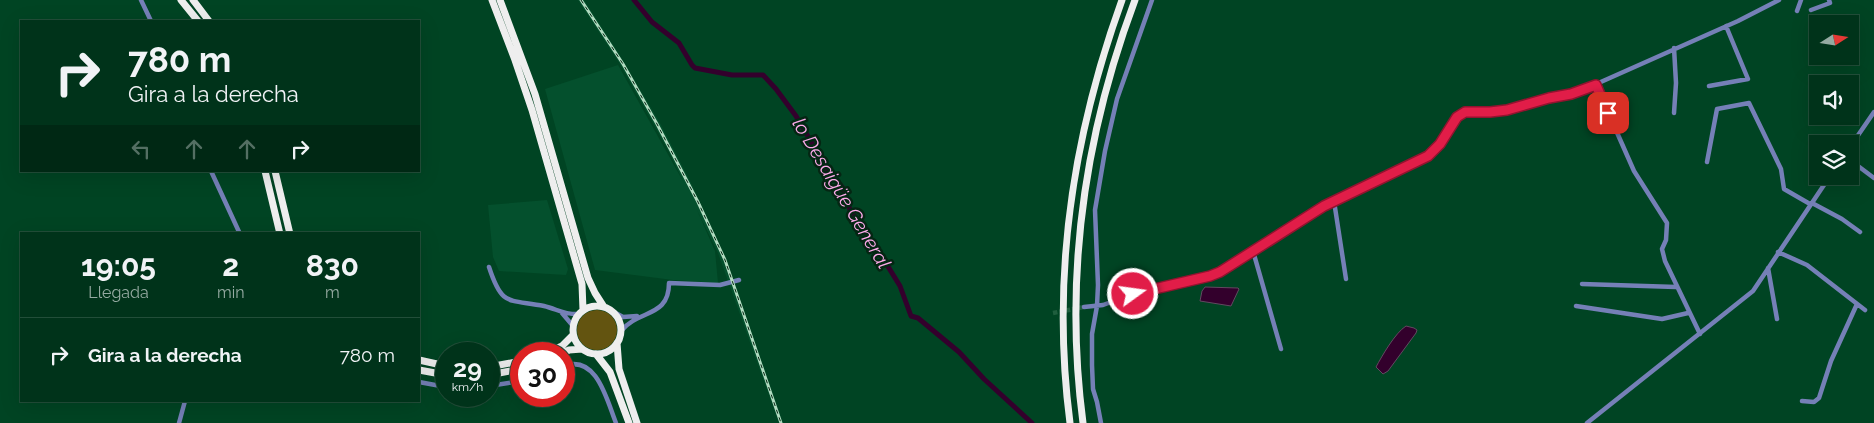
<!DOCTYPE html>
<html lang="es">
<head>
<meta charset="utf-8">
<style>
  :root { --surface:#00331a; --page:#0a3b23; --text:#f1f3f6; --muted:#95aaa2; --line:#224e39 }
  body { margin:0; font-family:Raleway,sans-serif; background:var(--page); color:var(--text); height:100vh; display:flex; flex-direction:column; font-size:19px; white-space:nowrap }
  * { box-sizing:border-box; margin:0 }
  p { font-size:16px; color:var(--muted) }
  .icon { flex:none; width:28px; height:28px; fill:none; stroke:currentColor; stroke-width:2; stroke-linecap:round; stroke-linejoin:round }
  .map { position:relative; flex:1; overflow:hidden }
  .drawer { position:absolute; left:20px; top:232px; width:400px; height:170px; display:flex; flex-direction:column; background:var(--surface); border-radius:0px; box-shadow:0 5px 20px #0002,0 0 0 1px var(--line) }
  .drawer>* { flex:none }
  .hud { position:absolute; left:20px; top:20px; width:400px; height:152px; border-radius:0px; box-shadow:0 5px 20px #0002,0 0 0 1px var(--line); background:#00331a; color:var(--text); overflow:hidden }
  .needle { width:32px; rotate:78deg }
  .tools { position:absolute; left:1809px; top:15px; display:grid; gap:10px }
  .tools a { display:grid; place-items:center; width:50px; height:50px; border-radius:0px; background:var(--surface); box-shadow:0 5px 20px #0002,0 0 0 1px var(--line); font-size:25px }
  .speed { position:absolute; left:435px; top:342px; display:flex; gap:10px; font-size:25px; font-weight:700; text-align:center }
  .speed>* { display:grid; place-content:center; width:65px; height:65px; border-radius:50%; background:var(--surface); box-shadow:0 5px 20px #0002,0 0 0 1px var(--line); line-height:1 }
  .speed small { font-size:12px; font-weight:400 }
  .speed .limit { border:8px solid #d22; background:#fff; color:#111 }
  .pin { position:absolute; display:grid; place-items:center; width:42px; height:42px; color:#fff; margin:-21px; border-radius:10px; box-shadow:0 2px 8px #0006 }
  .me { position:absolute; width:55px; margin:-28px; rotate:76deg; stroke-linejoin:round; filter:drop-shadow(0 0 4px #0008) }
  .turn { display:flex; align-items:center; gap:18px; height:105px; padding:0 25px; font-size:22px }
  .turn .icon { width:65px; height:65px; stroke-width:2.5 }
  .turn b { display:block; font-size:35px; line-height:42px }
  .lanes { display:flex; align-items:center; height:48px; padding:0 25px; background:#0003; justify-content:center; gap:25px; direction:ltr }
  .lanes .off { opacity:.35 }
  .eta { display:flex; justify-content:space-evenly; align-items:center; height:85px; text-align:center }
  .eta b { font-size:30px; font-weight:700; line-height:35px }
  ul { padding:0; list-style:none }
  li { display:flex; align-items:center; gap:15px; height:75px; padding:0 25px; border-top:1px solid var(--line) }
  li div { flex:1 }
  li b { display:block; font-size:19px }
  li em { font-style:normal }
  .map>svg:first-child { display:block }
  .built { fill:#04502d }
  .green { fill:#635410 }
  .water { fill:#33002c; stroke:#614960 }
  .lines { fill:none; stroke-linecap:round; stroke-linejoin:round }
  .canal { stroke:#33002c; stroke-width:5 }
  .minor-tunnel { stroke:#1f5e3e; stroke-width:4.5; stroke-dasharray:4.5 2; stroke-linecap:butt }
  .minor { stroke:#7580b7; stroke-width:4.5 }
  .highway { stroke:#eee; stroke-width:7 }
  .rail-casing { stroke:#b1dbc0; stroke-width:3 }
  .rail { stroke:#042613; stroke-width:1; stroke-dasharray:4; stroke-linecap:butt }
  .route-casing { stroke:#92132f; stroke-width:12 }
  .route { stroke:#e11d48; stroke-width:9 }
  .labels { text-anchor:middle; dominant-baseline:central; stroke-width:5; stroke-linejoin:round; paint-order:stroke }
  .water-label { font-size:19px; font-style:italic; fill:#fdaaea; stroke:#042613 }
</style>
</head>
<body>
<div class="map">
<svg width="1874" height="423" viewBox="0 0 1874 423">
  <rect width="100%" height="100%" fill="#004423"/>
  <path class="built" d="M 578,0 L 584,0 L 617,51 L 660,123 L 690,181 L 726,259 L 783,423 L 779,423 L 718,253 L 697,210 L 715,251 L 718,283 L 673,280 L 595,270 L 545,89 L 618,65 L 684,183 L 668,150 L 620,64 Z
    M 547,200 L 568,269 L 566,275 L 499,271 L 493,257 L 488,205 Z"/>
  <path class="green" d="M577 330a20 20 0 1 1 40 0a20 20 0 1 1-40 0Z"/>
  <path class="water" d="M 1205,287 L 1238,288 L 1239,289 L 1231,306 L 1200,301 L 1202,291 Z
    M 1406,326 L 1414,328 L 1417,330 L 1416,333 L 1388,371 L 1383,374 L 1376,367 C 1382,356 1395,333 1406,326 Z"/>
  <g class="lines">
    <path class="canal" d="M 634,0 L 652,22 L 679,43 L 692,65 L 695,68 L 732,75 L 763,75 L 776,89 L 796,116 L 827,169 L 843,188 L 850,210 L 876,247 L 900,286 L 911,316 L 918,318 L 959,352 L 984,379 L 1032,423"/>
    <path class="minor-tunnel" d="M 1053,313 L 1084,307"/>
    <path class="minor" d="M 141,0 L 151,21
      M 1811,10 L 1830,3 L 1829,0
      M 1797,11 L 1801,0
      M 1596,85 L 1634,171 L 1667,223 L 1666,240 L 1662,249 L 1665,261 L 1700,334
      M 1709,86 L 1748,79 L 1726,26
      M 1674,113 L 1676,83 L 1674,48
      M 1850,147 L 1874,112
      M 1850,160 L 1874,178
      M 1707,162 L 1717,109 L 1749,103 L 1781,169 L 1784,189 L 1810,204
      M 211,171 L 240,234
      M 1334,201 L 1346,279
      M 1812,203 L 1842,219 L 1860,232
      M 1253,251 L 1281,349
      M 1778,252 L 1807,265 L 1865,310
      M 489,267 C 502,307 508,299 544,306 C 557,309 564,315 579,314
      M 1768,268 L 1777,319
      M 1582,284 L 1676,287
      M 1576,306 L 1662,319 L 1688,313
      M 1084,307 L 1103,305 L 1133,294 L 1213,276 L 1324,206 L 1428,156 L 1436,148 L 1457,117 L 1465,112 L 1497,112 L 1549,97 L 1576,93 L 1738,21 L 1779,0
      M 612,311 L 623,317 L 637,316
      M 562,313 L 573,326
      M 621,331 C 639,309 669,318 669,283 L 720,285 L 739,280
      M 564,366 C 597,354 607,401 616,423
      M 419,382 L 446,387
      M 489,386 L 521,381
      M 1802,401 L 1814,402 L 1819,398 L 1831,361 L 1857,304
      M 179,423 L 185,401
      M 1101,423 L 1097,402 L 1093,389 L 1092,365 L 1092,334 L 1097,306 L 1098,285 L 1095,210 L 1105,151 L 1117,99 L 1152,0
      M 1587,423 L 1753,291 L 1830,176"/>
    <path class="highway" d="M 181,0 L 198,21
      M 193,0 L 209,21
      M 492,0 L 515,60 L 532,110 L 582,284 L 583,310
      M 500,0 L 535,94 L 588,278 L 595,293 L 604,307
      M 265,171 L 280,234
      M 275,171 L 290,234
      M573 330a24 24 0 1 1 48 0a24 24 0 1 1-48 0Z
      M 617,343 L 619,369 L 637,423
      M 544,354 L 562,346 L 573,335
      M 561,354 L 569,350 L 582,349
      M 596,354 L 610,372 L 629,423
      M 419,360 L 446,366
      M 489,367 L 521,361
      M 419,370 L 446,375
      M 489,375 L 521,369
      M 1070,423 C 1051,277 1072,138 1122,0
      M 1083,423 C 1064,278 1084,136 1135,0"/>
    <g class="rail-casing">
      <path id="rail" d="M 581,0 L 623,64 L 657,124 L 698,202 L 725,260 L 781,423"/>
    </g>
    <use href="#rail" class="rail"/>
  </g>
  <g class="lines">
    <g class="route-casing">
      <path id="route" d="M 1133,294 L 1210,276 L 1220,272 L 1324,206 L 1428,156 L 1440,144 L 1457,117 L 1465,112 L 1490,112 L 1507,110 L 1549,98 L 1571,94 L 1596,85 L 1608,113"/>
    </g>
    <use href="#route" class="route"/>
  </g>
  <g class="labels">
    <g class="water-label">
      <text transform="translate(842 193) rotate(59)">lo Desaigüe General</text>
    </g>
  </g>
</svg>
<div class="tools">
<a><svg class="needle" viewBox="-14 -14 28 28"><path d="M0-13l5 13h-10z" fill="#e53935"/><path d="M0 13l5-13h-10z" fill="#95aaa2"/></svg></a>
<a><svg class="icon" aria-label="sound" viewBox="0 0 24 24"><path d="M4 9h4l5-4v14l-5-4H4zM17 9q2 3 0 6"/></svg></a>
<a><svg class="icon" aria-label="layers" viewBox="0 0 24 24"><path d="M12 4l9 5-9 5-9-5zM3 14l9 5 9-5"/></svg></a>
</div>
<div class="speed"><div>29<small>km/h</small></div><div class="limit">30</div></div>
<div class="pin" style="left:1608px;top:113px;background:#d93025"><svg class="icon" aria-label="arrive" viewBox="0 0 24 24"><path d="M6 21V4h12l-3 4 3 4H6"/></svg></div>
<svg class="me" style="left:1133px;top:294px" viewBox="-20 -20 40 40"><circle r="17" fill="#e11d48" stroke="#fff" stroke-width="3"/><path d="M0-11L8 9 0 5-8 9z" fill="#fff"/></svg>
<div class="hud">
<div class="turn"><svg class="icon" aria-label="right" viewBox="0 0 24 24"><path d="M7 20v-9h11M14 6l5 5-5 5"/></svg><div><b>780 m</b>Gira a la derecha</div></div>
<div class="lanes"><svg class="icon off" aria-label="left" viewBox="0 0 24 24"><path d="M17 20v-9H6M10 6l-5 5 5 5"/></svg><svg class="icon off" aria-label="ahead" viewBox="0 0 24 24"><path d="M12 20V5M6 11l6-6 6 6"/></svg><svg class="icon off" aria-label="ahead" viewBox="0 0 24 24"><path d="M12 20V5M6 11l6-6 6 6"/></svg><svg class="icon" aria-label="right" viewBox="0 0 24 24"><path d="M7 20v-9h11M14 6l5 5-5 5"/></svg></div>
</div>
<section class="drawer">
<div class="eta">
<div><b>19:05</b><p>Llegada</p></div>
<div><b>2</b><p>min</p></div>
<div><b>830</b><p>m</p></div>
</div>
<ul>
<li><svg class="icon" aria-label="right" viewBox="0 0 24 24"><path d="M7 20v-9h11M14 6l5 5-5 5"/></svg><div><b>Gira a la derecha</b></div><em>780 m</em></li>
</ul>
</section>
</div>
</body>
</html>
